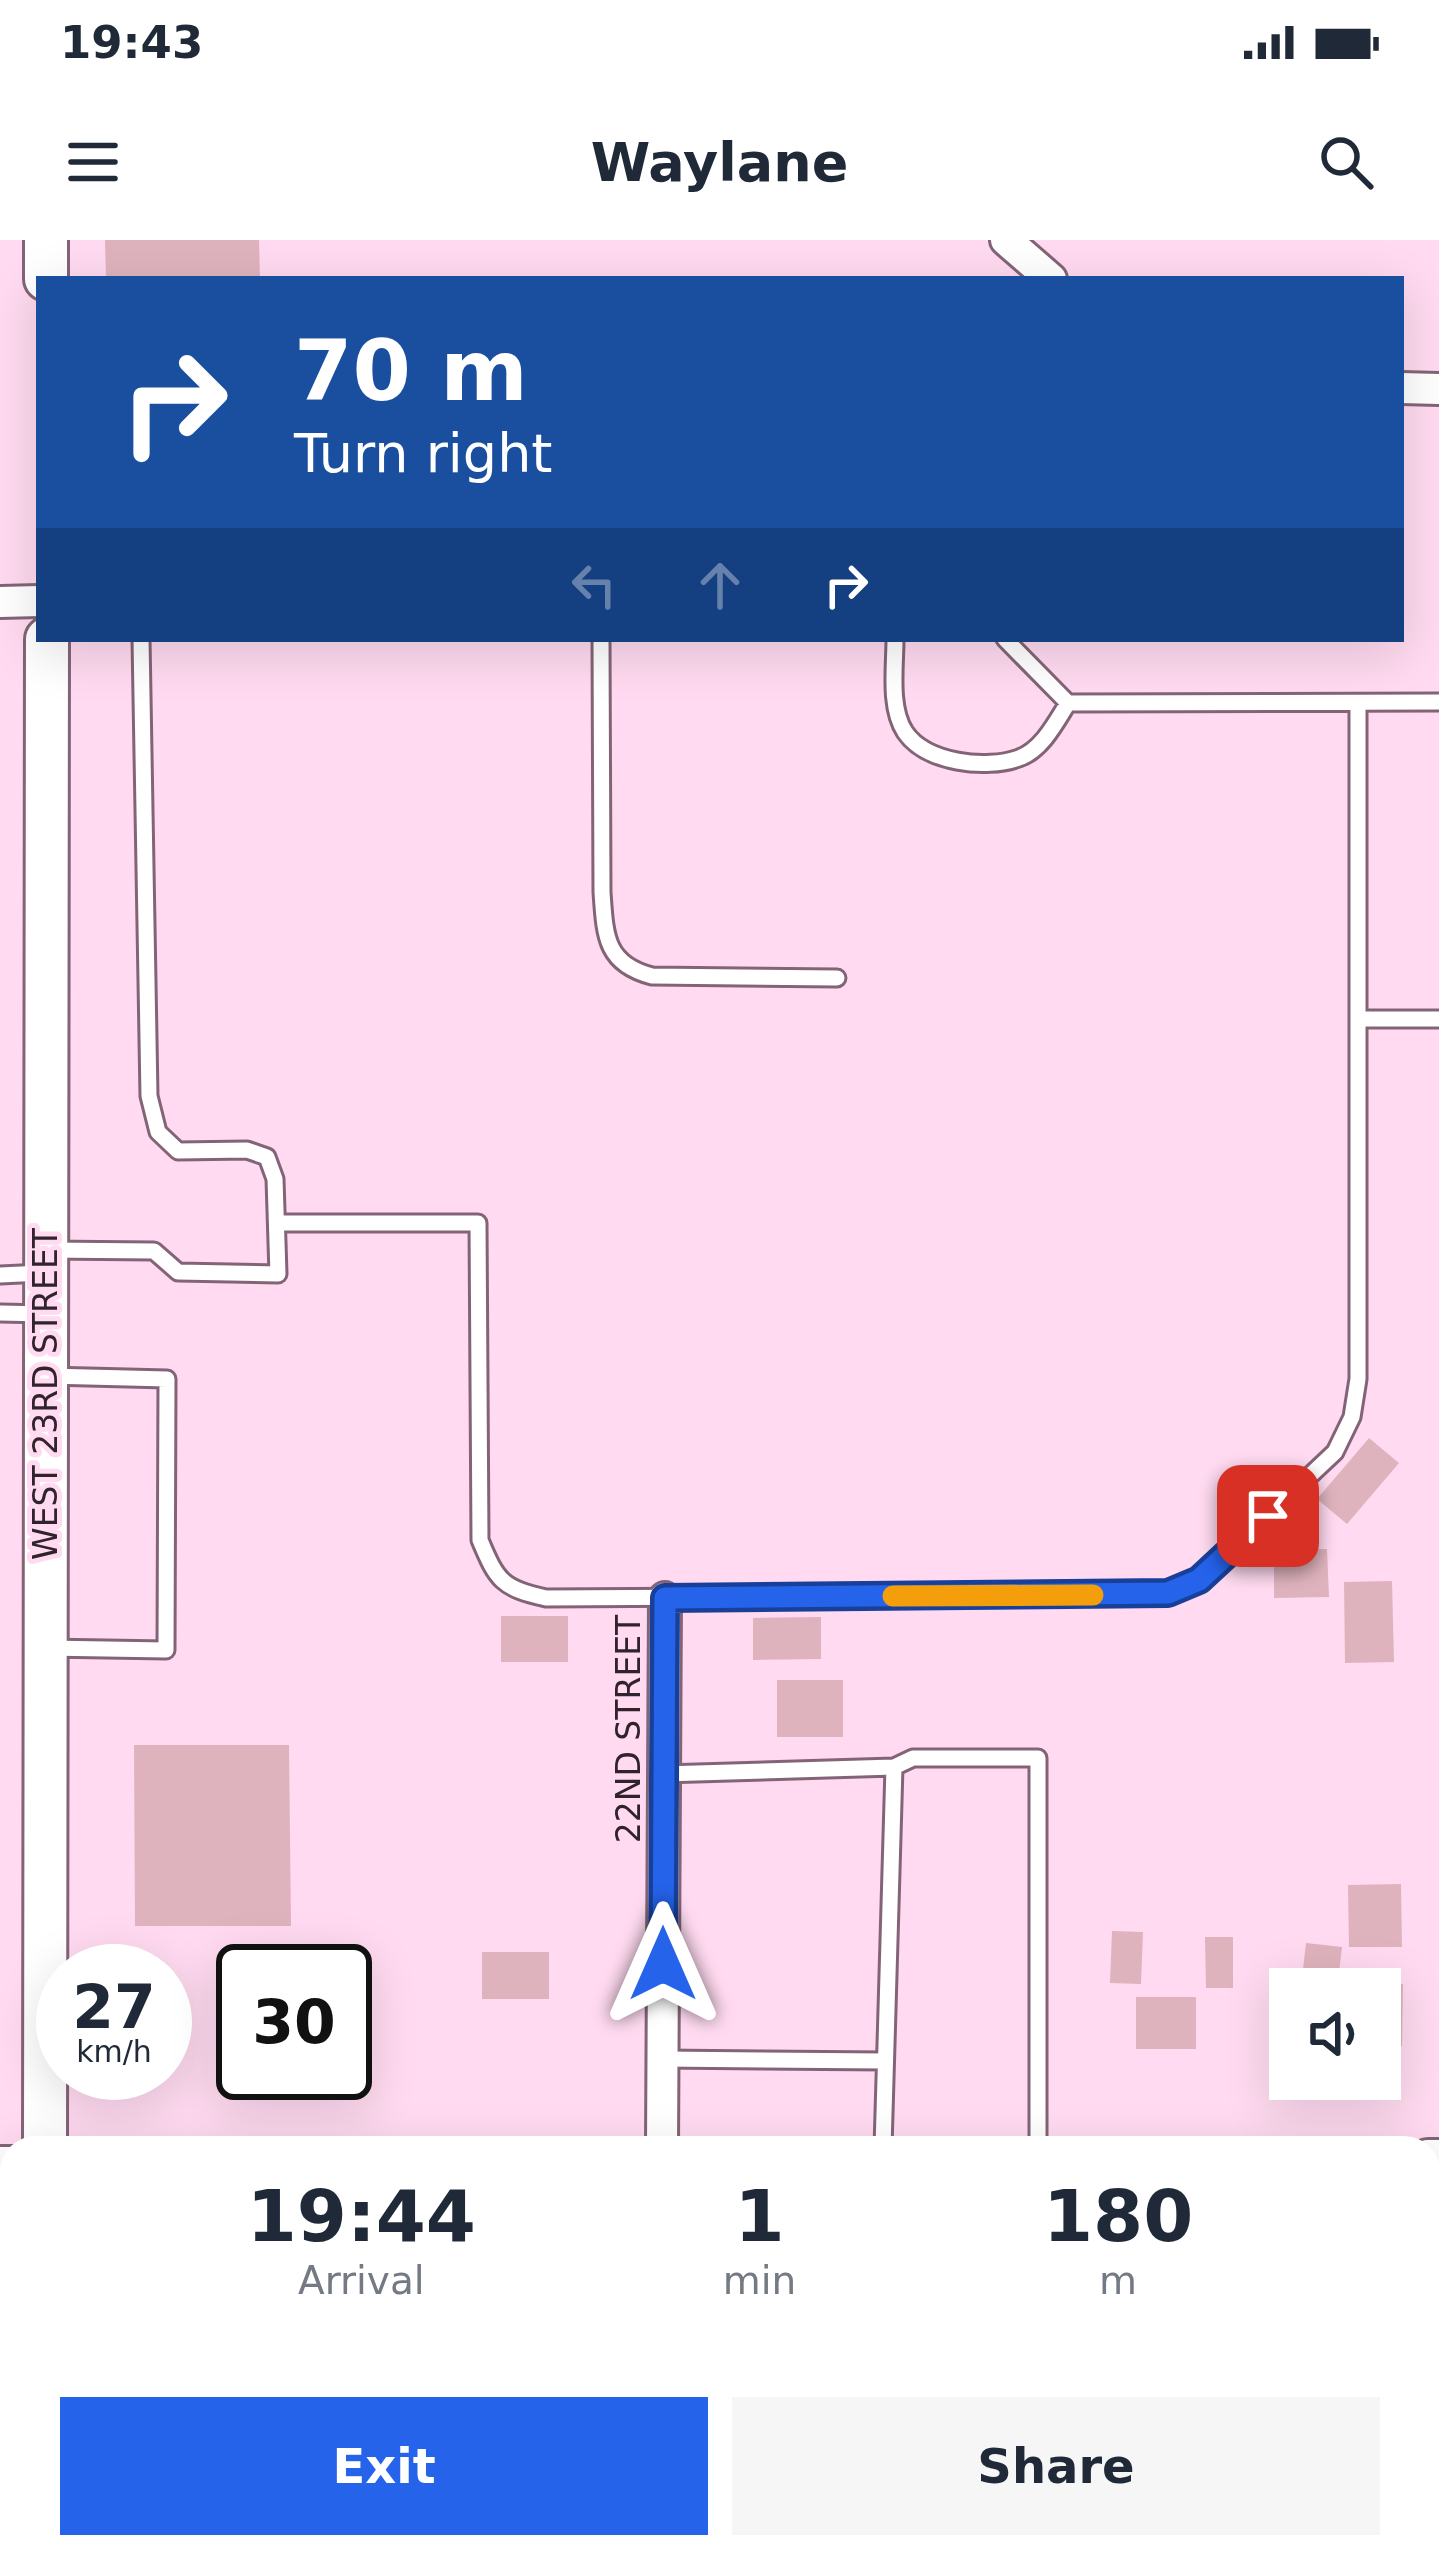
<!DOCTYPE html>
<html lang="en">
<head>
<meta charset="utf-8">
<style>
  :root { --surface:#fff; --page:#f6f6f7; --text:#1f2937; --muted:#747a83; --accent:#2563eb }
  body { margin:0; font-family:"DejaVu Sans",sans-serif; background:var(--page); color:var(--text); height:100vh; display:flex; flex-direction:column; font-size:45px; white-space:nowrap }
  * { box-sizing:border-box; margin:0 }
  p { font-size:39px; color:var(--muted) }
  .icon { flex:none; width:66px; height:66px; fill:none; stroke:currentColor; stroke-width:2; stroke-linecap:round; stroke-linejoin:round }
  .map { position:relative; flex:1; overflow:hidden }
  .panel { position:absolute; left:0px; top:1896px; width:1440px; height:423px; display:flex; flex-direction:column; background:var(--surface); border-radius:36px 36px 0 0; box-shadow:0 12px 48px #0002 }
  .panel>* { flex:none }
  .hud { position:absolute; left:36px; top:36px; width:1368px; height:366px; border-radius:0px; box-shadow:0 12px 48px #0002; background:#1a4fa0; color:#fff; overflow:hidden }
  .controls { position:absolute; left:1269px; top:1728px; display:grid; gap:24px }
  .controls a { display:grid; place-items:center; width:132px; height:132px; border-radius:0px; background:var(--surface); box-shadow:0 12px 48px #0002; font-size:60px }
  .speed { position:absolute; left:36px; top:1704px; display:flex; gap:24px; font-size:60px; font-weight:700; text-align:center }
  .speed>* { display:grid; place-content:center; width:156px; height:156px; border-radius:50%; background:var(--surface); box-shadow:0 12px 48px #0002; line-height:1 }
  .speed small { font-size:30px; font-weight:400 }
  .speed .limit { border:6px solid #111; border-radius:18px; background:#fff; color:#111 }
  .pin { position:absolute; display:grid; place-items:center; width:102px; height:102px; color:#fff; margin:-51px; border-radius:24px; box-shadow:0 6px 18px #0006 }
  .me { position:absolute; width:132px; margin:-66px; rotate:0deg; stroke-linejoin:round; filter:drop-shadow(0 0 9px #0008) }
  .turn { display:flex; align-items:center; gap:42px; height:252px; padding:0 60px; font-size:54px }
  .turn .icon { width:156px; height:156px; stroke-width:2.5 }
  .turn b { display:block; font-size:84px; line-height:102px }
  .lanes { display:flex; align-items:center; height:114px; padding:0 60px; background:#0003; justify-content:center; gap:60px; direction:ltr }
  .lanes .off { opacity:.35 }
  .eta { display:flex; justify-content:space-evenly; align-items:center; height:204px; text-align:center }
  .eta b { font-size:72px; font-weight:800; line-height:84px }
  .action { display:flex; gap:24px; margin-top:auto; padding:24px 60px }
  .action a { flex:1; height:138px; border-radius:0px; background:var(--accent); color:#fff; font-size:48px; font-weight:800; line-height:138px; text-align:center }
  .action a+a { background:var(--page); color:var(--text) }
  .status { display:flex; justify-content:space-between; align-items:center; height:84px; padding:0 60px; background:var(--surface); direction:ltr }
  .status svg { height:33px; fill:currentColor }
  header { display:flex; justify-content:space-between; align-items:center; height:156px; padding:0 60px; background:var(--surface); font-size:54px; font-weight:800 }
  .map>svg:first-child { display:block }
  .building { fill:#dfb3be }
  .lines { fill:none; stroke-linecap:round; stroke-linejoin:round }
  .service-casing { stroke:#836477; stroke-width:21 }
  .minor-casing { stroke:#836477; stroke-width:36 }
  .tertiary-casing { stroke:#836477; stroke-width:42 }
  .secondary-casing { stroke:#836477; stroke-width:48 }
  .path { stroke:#bea1b3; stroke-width:6; stroke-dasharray:9 9; stroke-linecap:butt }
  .service { stroke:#fff; stroke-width:15 }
  .minor { stroke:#fff; stroke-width:30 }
  .tertiary { stroke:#fff; stroke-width:36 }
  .secondary { stroke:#fff; stroke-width:42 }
  .route-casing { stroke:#184099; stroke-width:30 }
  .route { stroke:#2563eb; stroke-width:21 }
  .slow { stroke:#f59e0b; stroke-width:21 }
  .labels { text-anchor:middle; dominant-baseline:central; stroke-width:10; stroke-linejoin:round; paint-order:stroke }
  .street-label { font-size:33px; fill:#31232c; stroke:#ffdaf0 }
</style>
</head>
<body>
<div class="status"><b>19:43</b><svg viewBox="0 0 49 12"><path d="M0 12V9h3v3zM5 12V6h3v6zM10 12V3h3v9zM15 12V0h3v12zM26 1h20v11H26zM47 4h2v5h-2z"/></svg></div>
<header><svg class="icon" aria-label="menu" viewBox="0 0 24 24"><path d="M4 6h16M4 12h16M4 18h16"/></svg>Waylane<svg class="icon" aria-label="search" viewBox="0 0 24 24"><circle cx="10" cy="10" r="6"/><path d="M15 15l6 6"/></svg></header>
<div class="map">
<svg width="1439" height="2317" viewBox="0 0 1439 2317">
  <rect width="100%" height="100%" fill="#ffdaf0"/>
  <path class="building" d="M 105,0 L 259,0 L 260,39 L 106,39 Z
    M 1369,1198 L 1399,1223 L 1347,1284 L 1317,1259 Z
    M 1327,1309 L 1329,1357 L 1274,1358 L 1274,1310 Z
    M 1392,1341 L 1394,1422 L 1345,1423 L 1344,1342 Z
    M 501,1376 L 568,1376 L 568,1422 L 501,1422 Z
    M 821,1377 L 821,1419 L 753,1420 L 753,1378 Z
    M 777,1440 L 843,1440 L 843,1497 L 777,1497 Z
    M 134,1505 L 289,1505 L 291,1686 L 135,1686 Z
    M 1401,1644 L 1402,1707 L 1349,1707 L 1348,1645 Z
    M 1112,1691 L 1143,1692 L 1141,1744 L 1110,1743 Z
    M 1205,1697 L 1233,1697 L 1233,1748 L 1206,1748 Z
    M 1306,1703 L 1342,1707 L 1339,1733 L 1303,1729 Z
    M 482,1712 L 549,1712 L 549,1759 L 482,1759 Z
    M 1358,1743 L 1403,1744 L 1402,1806 L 1380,1805 L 1380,1749 L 1358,1749 Z
    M 1136,1757 L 1196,1757 L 1196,1809 L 1136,1809 Z
    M 1428,2295 L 1439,2295 L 1439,2317 L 1308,2317 L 1308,2307 L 1428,2307 Z
    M 145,2307 L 344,2307 L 344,2317 L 145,2317 Z
    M 1029,2307 L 1267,2307 L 1267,2317 L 1029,2317 Z"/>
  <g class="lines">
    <g class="service-casing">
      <path id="service" d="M 601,399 L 602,652 C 605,695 605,724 652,736 L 837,738
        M 895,399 C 895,427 889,468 905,492 C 926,523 986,530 1019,518 C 1042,510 1056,482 1068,463
        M 1005,399 L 1068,463 L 1439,462
        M 1358,779 L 1439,779
        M 278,983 L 478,983 L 480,1300 C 497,1341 502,1348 546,1358 L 1127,1355 L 1168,1353 L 1199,1340 L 1335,1212 L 1352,1177 L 1358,1139 L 1358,463
        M 47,1010 L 154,1011 L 178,1032 L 278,1034 L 275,939 L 267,917 L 247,910 L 178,911 L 158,892 L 149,856 L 141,399
        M 0,1035 L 42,1033
        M 0,1073 L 45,1074
        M 46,1408 L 166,1410 L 167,1139 L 48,1136
        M 663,1534 L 894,1527
        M 662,1819 L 885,1821
        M 883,1908 L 894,1527 L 913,1518 L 1038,1518 L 1038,1908
        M 0,2296 L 12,2297
        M 817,2307 L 829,2317
        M 449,2317 L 449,2307"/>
    </g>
    <g class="minor-casing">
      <path id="minor" d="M 1006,0 L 1051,39
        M 1401,148 L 1439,149
        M 0,362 L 39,361
        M 662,1908 L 665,1358"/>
    </g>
    <g class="tertiary-casing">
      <path id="tertiary" d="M 1428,1918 L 1439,1918
        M 0,1925 L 12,1925"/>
    </g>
    <g class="secondary-casing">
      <path id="secondary" d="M 46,39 L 46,0
        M 45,1908 L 47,399
        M 43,2317 L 43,2307"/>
    </g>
    <path class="path" d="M 95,2317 L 95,2307"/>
    <use href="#service" class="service"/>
    <use href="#minor" class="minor"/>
    <use href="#tertiary" class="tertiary"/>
    <use href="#secondary" class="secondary"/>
  </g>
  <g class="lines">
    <g class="route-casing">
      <path id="route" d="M 663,1724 L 665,1358 L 1168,1353 L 1199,1340 L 1268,1276"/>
    </g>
    <use href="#route" class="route"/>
    <path class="slow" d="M 893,1356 L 1093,1355"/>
  </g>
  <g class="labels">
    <g class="street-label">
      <text transform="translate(45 1154) rotate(-90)">WEST 23RD STREET</text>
      <text transform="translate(628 1489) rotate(-90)">22ND STREET</text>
    </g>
  </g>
</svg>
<div class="controls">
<a><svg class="icon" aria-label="sound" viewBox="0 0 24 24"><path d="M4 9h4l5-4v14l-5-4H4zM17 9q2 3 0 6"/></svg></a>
</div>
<div class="speed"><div>27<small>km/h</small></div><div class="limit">30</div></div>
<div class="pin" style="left:1268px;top:1276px;background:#d93025"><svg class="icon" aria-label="arrive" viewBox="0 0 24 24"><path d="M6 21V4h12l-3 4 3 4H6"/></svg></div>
<svg class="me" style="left:663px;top:1724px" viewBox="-20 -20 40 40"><path d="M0-17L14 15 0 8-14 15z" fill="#2563eb" stroke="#fff" stroke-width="4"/></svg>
<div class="hud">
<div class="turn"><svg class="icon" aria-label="right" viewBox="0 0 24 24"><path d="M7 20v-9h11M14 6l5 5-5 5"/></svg><div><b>70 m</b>Turn right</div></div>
<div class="lanes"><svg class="icon off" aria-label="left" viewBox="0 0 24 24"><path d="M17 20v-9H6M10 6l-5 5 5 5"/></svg><svg class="icon off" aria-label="ahead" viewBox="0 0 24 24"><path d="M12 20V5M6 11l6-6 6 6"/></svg><svg class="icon" aria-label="right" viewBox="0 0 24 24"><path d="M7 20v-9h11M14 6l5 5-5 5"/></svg></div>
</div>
<section class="panel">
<div class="eta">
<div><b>19:44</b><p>Arrival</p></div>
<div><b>1</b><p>min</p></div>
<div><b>180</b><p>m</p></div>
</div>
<div class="action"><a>Exit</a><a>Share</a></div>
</section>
</div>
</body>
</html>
